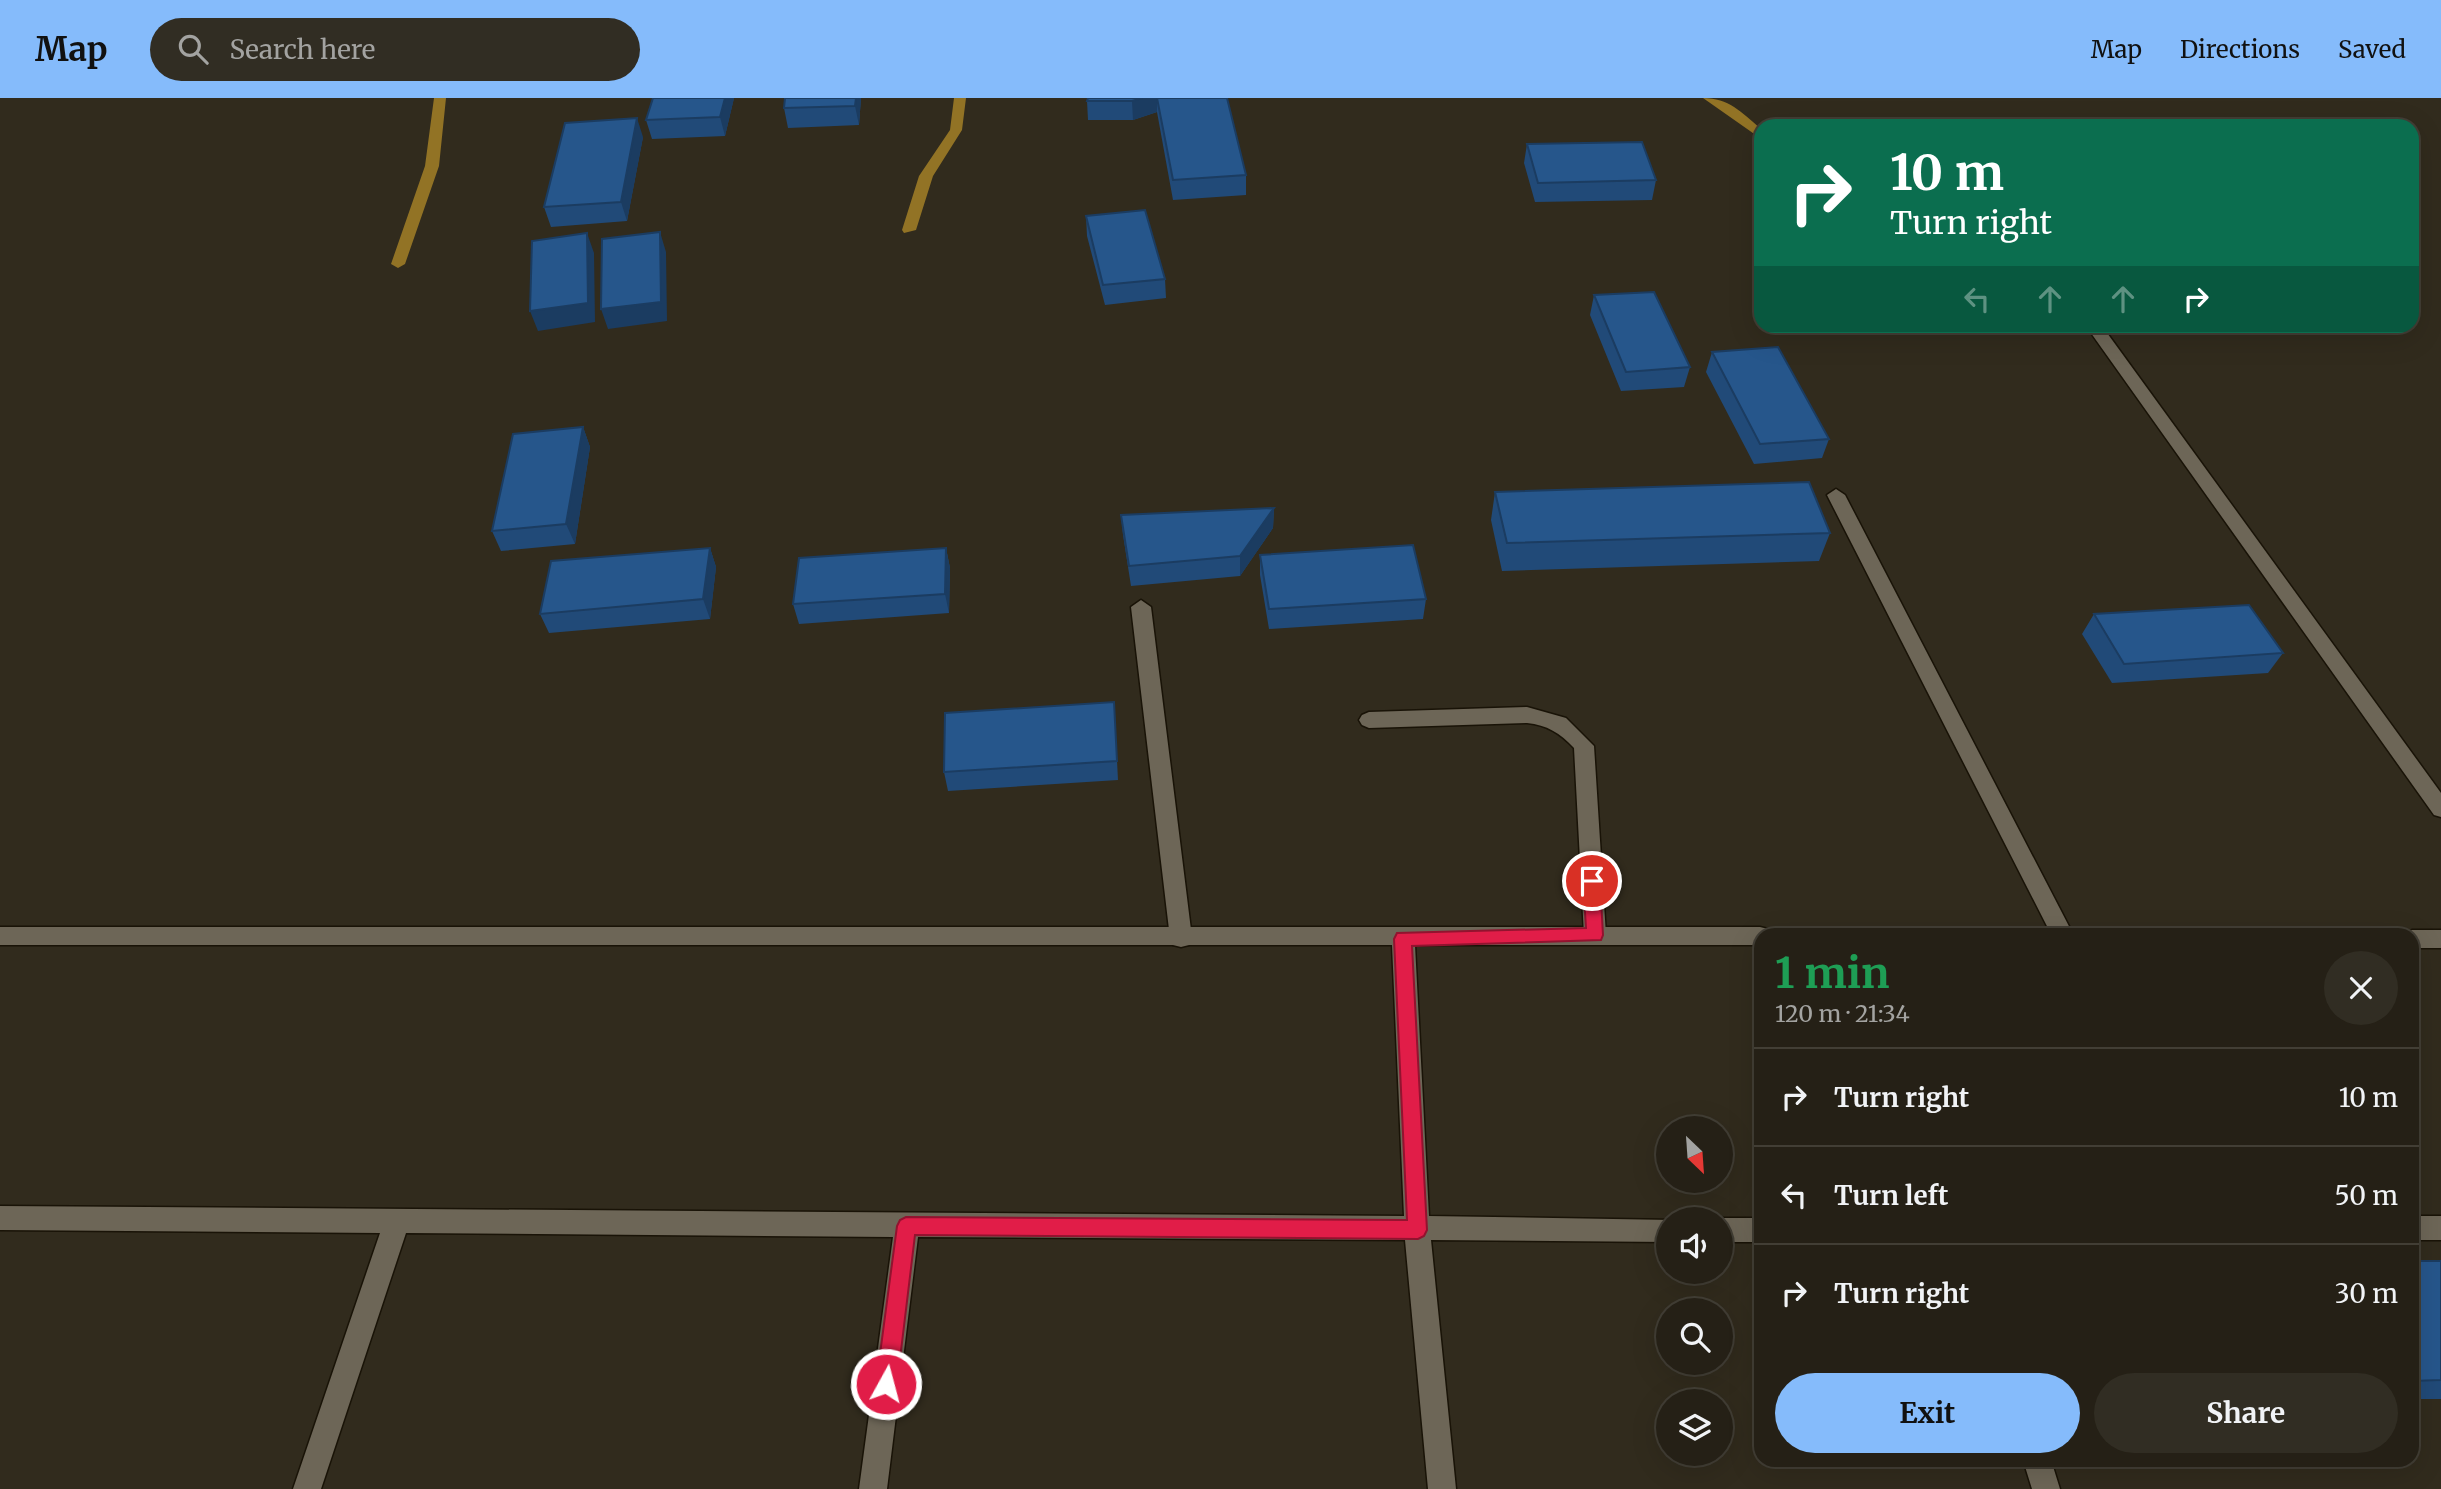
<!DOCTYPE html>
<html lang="en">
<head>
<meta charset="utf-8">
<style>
  :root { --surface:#252016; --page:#312d23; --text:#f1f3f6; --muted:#a3a3a1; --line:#423e35; --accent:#85bbfb }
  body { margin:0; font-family:Merriweather,serif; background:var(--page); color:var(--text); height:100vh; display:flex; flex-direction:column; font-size:26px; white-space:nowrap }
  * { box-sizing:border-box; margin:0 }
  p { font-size:23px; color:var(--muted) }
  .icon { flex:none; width:38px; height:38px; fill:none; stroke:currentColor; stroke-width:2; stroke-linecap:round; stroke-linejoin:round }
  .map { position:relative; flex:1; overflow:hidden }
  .side { position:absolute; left:1754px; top:830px; width:665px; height:539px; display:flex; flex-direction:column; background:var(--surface); border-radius:21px; box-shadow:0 7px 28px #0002,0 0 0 2px var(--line) }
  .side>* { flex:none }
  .top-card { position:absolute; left:1754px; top:21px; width:665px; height:214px; border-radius:21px; box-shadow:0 7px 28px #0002,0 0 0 2px var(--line); background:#0b6e4f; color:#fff; overflow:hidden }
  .needle { width:46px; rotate:155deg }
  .fabs { position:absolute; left:1656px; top:1018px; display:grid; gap:14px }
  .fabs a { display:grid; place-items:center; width:77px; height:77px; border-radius:50%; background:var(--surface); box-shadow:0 7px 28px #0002,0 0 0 2px var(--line); font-size:35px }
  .pin { position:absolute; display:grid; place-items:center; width:60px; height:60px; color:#fff; margin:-30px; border:4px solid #fff; border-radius:50%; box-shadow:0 2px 7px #0007 }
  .me { position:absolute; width:77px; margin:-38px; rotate:7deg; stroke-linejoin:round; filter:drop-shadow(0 0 5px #0008) }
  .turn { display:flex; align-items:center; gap:24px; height:147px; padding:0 21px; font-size:32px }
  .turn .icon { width:91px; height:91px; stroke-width:2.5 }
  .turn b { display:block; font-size:49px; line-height:60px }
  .lanes { display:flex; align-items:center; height:66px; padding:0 21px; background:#0003; justify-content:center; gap:35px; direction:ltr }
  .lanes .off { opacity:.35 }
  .round { display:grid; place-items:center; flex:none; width:74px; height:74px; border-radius:37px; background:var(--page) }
  .headline { display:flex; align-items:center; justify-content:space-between; height:119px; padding:0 21px }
  h1 { font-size:42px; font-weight:700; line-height:52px; color:#1e9e55 }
  .primary-button { display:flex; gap:14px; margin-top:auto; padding:14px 21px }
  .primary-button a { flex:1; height:80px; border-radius:42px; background:var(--accent); color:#111; font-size:28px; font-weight:700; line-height:80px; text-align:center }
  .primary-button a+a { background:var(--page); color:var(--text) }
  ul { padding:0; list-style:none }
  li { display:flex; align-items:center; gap:21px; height:98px; padding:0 21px; border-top:2px solid var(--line) }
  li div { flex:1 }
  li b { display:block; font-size:26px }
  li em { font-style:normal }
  header { display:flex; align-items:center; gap:42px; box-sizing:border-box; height:98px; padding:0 35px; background:var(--accent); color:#111 }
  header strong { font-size:33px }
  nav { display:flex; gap:38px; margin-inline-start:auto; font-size:24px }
  .search { width:490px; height:63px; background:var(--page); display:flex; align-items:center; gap:18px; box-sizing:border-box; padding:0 24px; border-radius:38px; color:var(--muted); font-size:26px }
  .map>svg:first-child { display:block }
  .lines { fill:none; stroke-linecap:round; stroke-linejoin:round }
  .stream { fill:#927325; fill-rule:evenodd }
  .lane-casing { stroke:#191307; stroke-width:3 }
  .street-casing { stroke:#191307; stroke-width:3 }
  .lane { fill:#6d6657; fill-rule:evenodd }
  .street { fill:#6d6657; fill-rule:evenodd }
  .wall { fill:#214a78 }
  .shaded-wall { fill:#1b3c61 }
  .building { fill:#26568b; stroke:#1b3c61; stroke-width:2 }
  .route { fill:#e11d48; stroke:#92132f; stroke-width:2 }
</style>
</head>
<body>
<header>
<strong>Map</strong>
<div class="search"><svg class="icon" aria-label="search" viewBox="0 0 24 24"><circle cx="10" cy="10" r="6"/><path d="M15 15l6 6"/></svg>Search here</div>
<nav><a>Map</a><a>Directions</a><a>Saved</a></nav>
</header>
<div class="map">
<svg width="2441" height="1391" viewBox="0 0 2441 1391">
  <rect width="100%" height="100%" fill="#312b1d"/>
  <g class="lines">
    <path class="stream" d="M 434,0 L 446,0 L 439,68 L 405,166 L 398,170 L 391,166 L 425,68 Z
      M 954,0 L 966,0 L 962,32 L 933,78 L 916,132 L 904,135 L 902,132 L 919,78 L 950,32 Z
      M 1703,0 C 1729,0 1741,14 1760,30 L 1760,40 Z"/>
    <g class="lane-casing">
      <path id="lane" d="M 2086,228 L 2102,228 L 2441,695 L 2441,719 L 2434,717 Z
        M 1836,391 L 1845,397 L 2073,836 L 2051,836 L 1827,397 Z
        M 1141,502 L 1151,509 L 1192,840 L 1189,847 L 1181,849 L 1173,847 L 1170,840 L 1131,509 Z
        M 1527,609 L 1566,620 L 1594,648 L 1606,837 L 1603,844 L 1595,846 L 1587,844 L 1584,837 L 1574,650 C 1560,635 1547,627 1527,625 L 1369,630 L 1362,627 L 1359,622 L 1362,617 L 1369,614 Z"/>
    </g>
    <g class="street-casing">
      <path id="street" d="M 0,829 L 1760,829 L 1768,831 L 1771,836 L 1760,836 L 1760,847 L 1415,847 L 1429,1118 L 1673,1122 L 1668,1122 L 1668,1144 L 1431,1142 L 1456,1391 L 1428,1391 L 1405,1142 L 918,1139 L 887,1391 L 859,1391 L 893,1139 L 406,1135 L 321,1391 L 293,1391 L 380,1135 L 0,1132 L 0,1108 L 1404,1118 L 1392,847 L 0,847 Z
        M 2412,832 L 2441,832 L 2441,850 L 2412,850 L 2412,836 L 2403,836 Z
        M 2412,1118 L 2441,1118 L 2441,1142 L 2412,1142 Z
        M 1720,1120 L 1760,1120 L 1760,1144 L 1720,1144 L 1720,1122 L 1715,1122 Z
        M 2023,1362 L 2051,1362 L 2060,1391 L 2032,1391 Z"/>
    </g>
    <use href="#lane" class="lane"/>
    <use href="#street" class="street"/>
  </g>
  <path class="wall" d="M 734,0 L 725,38 L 652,41 L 646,22 Z
    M 861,0 L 859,27 L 788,30 L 784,10 Z
    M 1227,0 L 1246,77 L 1246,97 L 1173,102 L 1157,14 L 1133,22 L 1088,22 L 1087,3 Z
    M 643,39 L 627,123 L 551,129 L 544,109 Z
    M 1527,46 L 1656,82 L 1652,102 L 1535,104 L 1524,65 Z
    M 1086,118 L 1165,181 L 1166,200 L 1105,207 L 1087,138 Z
    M 1594,197 L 1690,269 L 1684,289 L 1621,293 L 1590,217 Z
    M 1712,254 L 1829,341 L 1822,360 L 1754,366 L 1706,274 Z
    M 583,329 L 590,349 L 575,446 L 501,453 L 492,433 Z
    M 1495,394 L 1830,435 L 1819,463 L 1502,473 L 1491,422 Z
    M 1274,410 L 1273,430 L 1240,478 L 1131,488 L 1123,437 L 1121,417 Z
    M 710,450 L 716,469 L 710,521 L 549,535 L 540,516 Z
    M 946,450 L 950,470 L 949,515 L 799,526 L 793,506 Z
    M 1260,457 L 1426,501 L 1423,521 L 1269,531 L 1260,477 Z
    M 2094,516 L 2283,555 L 2268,575 L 2112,585 L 2082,536 Z
    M 1115,623 L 1118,682 L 948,693 L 944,674 Z
    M 2412,1163 L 2441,1163 L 2441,1301 L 2412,1301 Z"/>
  <path class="shaded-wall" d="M 725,0 L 734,0 L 725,38 L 720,19 Z
    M 856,0 L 861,0 L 859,27 L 855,8 Z
    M 1142,0 L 1157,0 L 1157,14 L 1133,22 L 1132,3 Z
    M 637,20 L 643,39 L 627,123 L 621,104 Z
    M 660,134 L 666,154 L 667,223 L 608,231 L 601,211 Z
    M 587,135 L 594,155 L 595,224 L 538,233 L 530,213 Z
    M 583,329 L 590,349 L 575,446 L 566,426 Z
    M 1274,410 L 1273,430 L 1240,478 L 1240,458 Z
    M 710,450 L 716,469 L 710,521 L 703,501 Z
    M 946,450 L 950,470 L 949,515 L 945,496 Z"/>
  <path class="building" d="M 653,0 L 725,0 L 720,19 L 646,22 Z
    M 785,0 L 856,0 L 855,8 L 784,10 Z
    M 1088,0 L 1142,0 L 1132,3 L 1087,3 Z
    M 1157,0 L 1227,0 L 1246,77 L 1173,82 Z
    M 637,20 L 621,104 L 544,109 L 565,25 Z
    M 1642,44 L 1656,82 L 1538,85 L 1527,46 Z
    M 1145,112 L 1165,181 L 1103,187 L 1086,118 Z
    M 660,134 L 661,204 L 601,211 L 602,141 Z
    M 587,135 L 588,205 L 530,213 L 532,143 Z
    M 1654,194 L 1690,269 L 1626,274 L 1594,197 Z
    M 1778,249 L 1829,341 L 1760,346 L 1712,254 Z
    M 583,329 L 566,426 L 492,433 L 513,336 Z
    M 1809,384 L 1830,435 L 1507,445 L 1495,394 Z
    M 1274,410 L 1240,458 L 1129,468 L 1121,417 Z
    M 1413,447 L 1426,501 L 1269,511 L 1260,457 Z
    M 710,450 L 703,501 L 540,516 L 551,463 Z
    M 946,450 L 945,496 L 793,506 L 799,460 Z
    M 2249,507 L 2283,555 L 2124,566 L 2094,516 Z
    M 1114,604 L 1117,663 L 944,674 L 945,615 Z
    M 2412,1163 L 2441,1163 L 2441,1282 L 2412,1283 Z"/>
  <path class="route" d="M 1592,776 L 1600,783 L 1603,837 L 1601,842 L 1412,848 L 1427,1132 L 1424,1138 L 1418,1141 L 915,1137 L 897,1286 L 894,1293 L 886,1296 L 879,1293 L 876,1286 L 897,1128 L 900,1122 L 906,1119 L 1407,1122 L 1394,841 L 1397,835 L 1586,830 L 1583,783 Z"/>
</svg>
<div class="fabs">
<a><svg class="needle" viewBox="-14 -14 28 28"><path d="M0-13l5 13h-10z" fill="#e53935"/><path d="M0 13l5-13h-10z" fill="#a3a3a1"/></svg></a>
<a><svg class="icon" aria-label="sound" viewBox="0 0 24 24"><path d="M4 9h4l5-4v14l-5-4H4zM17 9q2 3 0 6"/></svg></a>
<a><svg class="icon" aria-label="search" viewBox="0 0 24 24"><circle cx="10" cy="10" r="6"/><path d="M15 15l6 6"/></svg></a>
<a><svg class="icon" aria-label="layers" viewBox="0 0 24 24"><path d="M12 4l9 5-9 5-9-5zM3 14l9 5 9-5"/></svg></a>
</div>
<div class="pin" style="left:1592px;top:783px;background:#d93025"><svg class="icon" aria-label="arrive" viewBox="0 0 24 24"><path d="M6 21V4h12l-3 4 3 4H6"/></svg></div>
<svg class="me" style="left:886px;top:1286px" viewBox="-20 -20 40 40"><circle r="17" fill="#e11d48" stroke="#fff" stroke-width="3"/><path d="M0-11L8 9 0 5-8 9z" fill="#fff"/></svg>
<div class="top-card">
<div class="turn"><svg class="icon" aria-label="right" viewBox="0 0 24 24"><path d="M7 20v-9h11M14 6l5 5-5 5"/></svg><div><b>10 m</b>Turn right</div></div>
<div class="lanes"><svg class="icon off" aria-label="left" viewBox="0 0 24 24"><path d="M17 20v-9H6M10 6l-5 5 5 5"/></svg><svg class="icon off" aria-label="ahead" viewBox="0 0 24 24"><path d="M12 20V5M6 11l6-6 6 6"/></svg><svg class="icon off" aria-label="ahead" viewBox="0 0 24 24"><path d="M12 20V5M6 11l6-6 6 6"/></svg><svg class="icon" aria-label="right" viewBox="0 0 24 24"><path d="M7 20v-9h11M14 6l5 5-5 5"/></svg></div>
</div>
<section class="side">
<div class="headline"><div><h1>1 min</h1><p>120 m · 21:34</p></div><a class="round"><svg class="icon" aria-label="close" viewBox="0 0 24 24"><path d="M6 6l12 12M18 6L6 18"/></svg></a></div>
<ul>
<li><svg class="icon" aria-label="right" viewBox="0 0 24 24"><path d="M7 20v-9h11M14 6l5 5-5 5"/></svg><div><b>Turn right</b></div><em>10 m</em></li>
<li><svg class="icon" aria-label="left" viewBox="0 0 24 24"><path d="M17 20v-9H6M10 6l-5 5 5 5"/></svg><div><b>Turn left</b></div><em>50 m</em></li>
<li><svg class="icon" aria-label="right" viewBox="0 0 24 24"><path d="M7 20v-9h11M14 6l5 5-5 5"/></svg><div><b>Turn right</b></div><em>30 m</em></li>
</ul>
<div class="primary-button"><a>Exit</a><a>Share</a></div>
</section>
</div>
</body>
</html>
